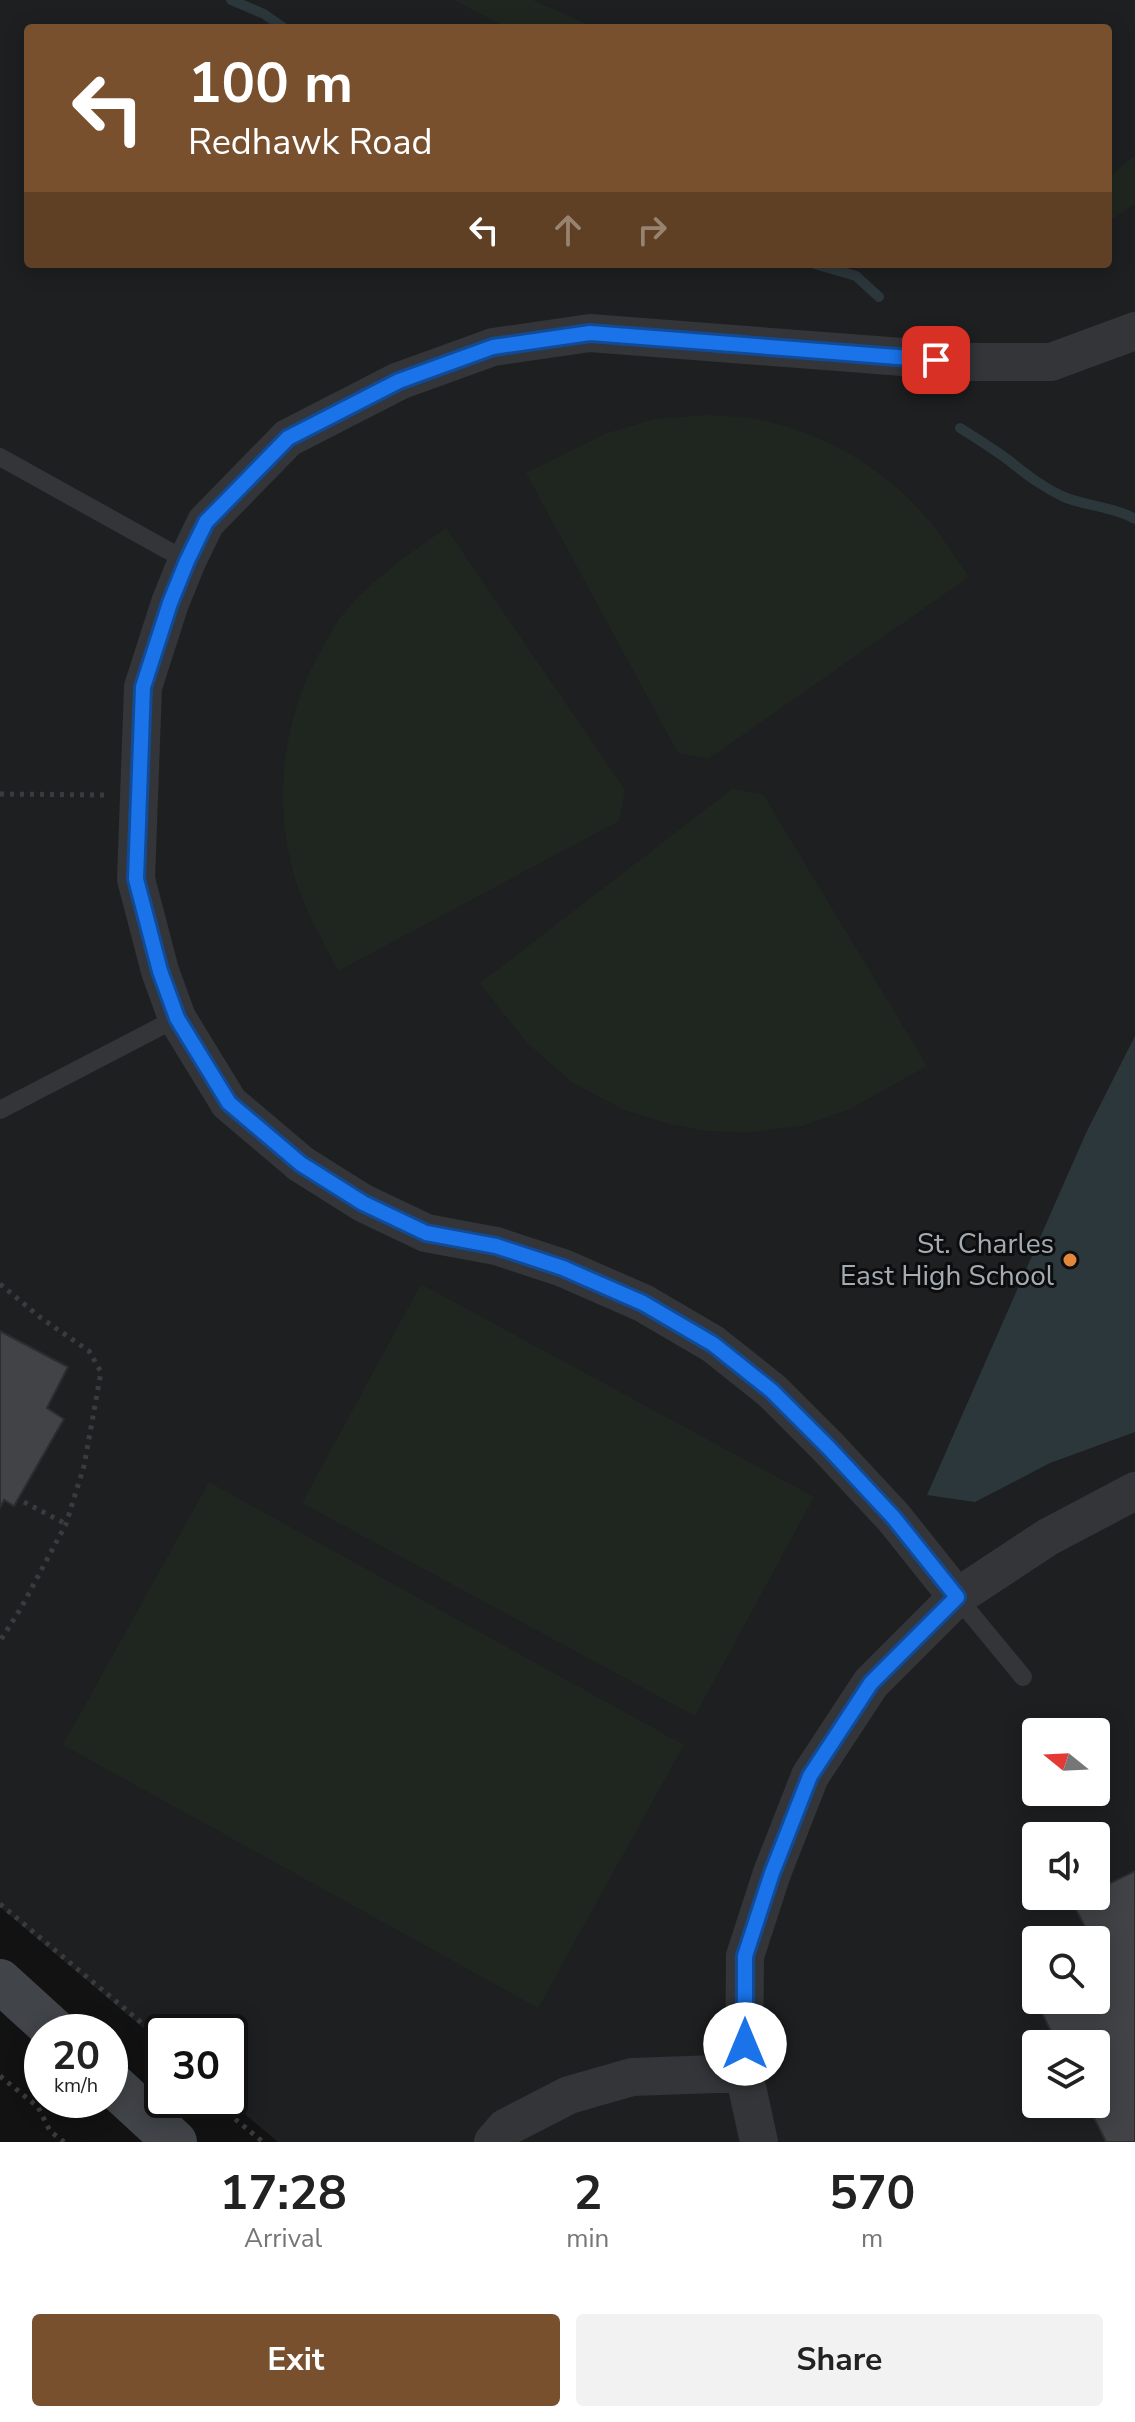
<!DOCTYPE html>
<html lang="en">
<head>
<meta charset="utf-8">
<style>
  :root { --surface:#fff; --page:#f2f2f2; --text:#222; --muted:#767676; --accent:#79502d }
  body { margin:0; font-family:"Nunito Sans",sans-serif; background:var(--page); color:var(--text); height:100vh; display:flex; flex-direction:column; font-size:30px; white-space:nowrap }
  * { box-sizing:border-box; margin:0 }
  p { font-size:26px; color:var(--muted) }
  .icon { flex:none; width:44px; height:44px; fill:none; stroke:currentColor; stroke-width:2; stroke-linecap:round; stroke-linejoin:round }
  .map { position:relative; height:2142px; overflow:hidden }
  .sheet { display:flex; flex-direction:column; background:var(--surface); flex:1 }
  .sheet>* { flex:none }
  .guide { position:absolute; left:24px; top:24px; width:1088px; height:244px; border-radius:8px; box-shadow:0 4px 20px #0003; background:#79502d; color:#fff; overflow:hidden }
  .needle { width:52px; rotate:288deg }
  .tools { position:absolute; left:1022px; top:1718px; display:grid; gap:16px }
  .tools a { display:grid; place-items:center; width:88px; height:88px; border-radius:8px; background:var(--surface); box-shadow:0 4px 20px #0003; font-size:40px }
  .speed { position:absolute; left:24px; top:2014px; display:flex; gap:16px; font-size:40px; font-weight:700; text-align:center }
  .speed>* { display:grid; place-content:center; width:104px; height:104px; border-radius:50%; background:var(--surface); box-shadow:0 4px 20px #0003; line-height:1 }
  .speed small { font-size:20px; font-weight:400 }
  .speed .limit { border:4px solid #111; border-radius:12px; background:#fff; color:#111 }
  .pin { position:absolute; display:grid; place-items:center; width:68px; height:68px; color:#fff; margin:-34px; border-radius:16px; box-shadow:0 4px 12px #0006 }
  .me { position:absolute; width:88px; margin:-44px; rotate:0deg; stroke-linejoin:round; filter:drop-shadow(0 0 6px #0008) }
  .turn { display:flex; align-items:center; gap:28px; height:168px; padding:0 32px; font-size:36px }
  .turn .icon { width:104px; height:104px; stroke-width:2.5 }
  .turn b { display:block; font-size:56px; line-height:68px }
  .lanes { display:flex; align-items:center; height:76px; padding:0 32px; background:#0003; justify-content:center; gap:40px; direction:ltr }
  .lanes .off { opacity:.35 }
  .eta { display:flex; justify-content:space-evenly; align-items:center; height:136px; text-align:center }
  .eta b { font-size:48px; font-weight:700; line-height:56px }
  .button { display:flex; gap:16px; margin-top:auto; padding:16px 32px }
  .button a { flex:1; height:92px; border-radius:8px; background:var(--accent); color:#fff; font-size:32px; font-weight:700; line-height:92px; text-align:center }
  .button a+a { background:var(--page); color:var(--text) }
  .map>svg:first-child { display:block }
  .built { fill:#1e1f20; fill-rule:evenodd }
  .green { fill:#1f261f }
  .water { fill:#2c373b }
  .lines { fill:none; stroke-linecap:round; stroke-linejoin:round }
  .stream { stroke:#2c373b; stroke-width:10 }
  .building { fill:#414346; stroke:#2c2d2f; stroke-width:2 }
  .path { stroke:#393c3f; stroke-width:5; stroke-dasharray:4 6; stroke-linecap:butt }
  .lane { stroke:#333538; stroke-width:18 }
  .street { stroke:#333538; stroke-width:38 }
  .secondary { stroke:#414448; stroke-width:44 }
  .route-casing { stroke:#114b97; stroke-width:20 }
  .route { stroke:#1a73e8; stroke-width:14 }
  .poi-dot { fill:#e3883a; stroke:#0d0d0e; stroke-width:3 }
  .labels { text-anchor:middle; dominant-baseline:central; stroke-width:6; stroke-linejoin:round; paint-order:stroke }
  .poi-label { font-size:28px; fill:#a4acb3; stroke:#0d0d0e; text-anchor:end }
</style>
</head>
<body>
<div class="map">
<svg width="1135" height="2142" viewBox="0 0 1135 2142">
  <rect width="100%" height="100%" fill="#121213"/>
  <path class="built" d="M 0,0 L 1135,0 L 1135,2142 L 278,2142 L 228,2100 L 230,2100 L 230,2032 L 162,2032 L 162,2044 L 0,1907 ZM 28,28 L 1108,28 L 1108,264 L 28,264 ZM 1036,1732 L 1096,1732 L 1096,1792 L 1036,1792 ZM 1036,1836 L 1096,1836 L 1096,1896 L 1036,1896 ZM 1036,1940 L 1096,1940 L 1096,2000 L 1036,2000 ZM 1036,2044 L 1096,2044 L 1096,2104 L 1036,2104 Z"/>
  <path class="green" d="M 454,0 L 533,0 L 596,28 L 507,28 Z
    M 1135,155 L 1135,204 L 1108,222 L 1108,178 Z
    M 706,415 C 720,416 735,416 749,418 C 816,428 881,465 925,516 C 942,535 955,557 969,577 L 708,759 L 678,753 L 526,473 L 607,433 L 654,419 Z
    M 446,528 L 625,790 L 619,821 L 338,971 C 325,944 308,916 298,888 C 271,808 281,717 324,645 C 330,635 335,623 343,614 C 372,579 409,554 446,528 Z
    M 732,789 L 763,794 L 927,1066 L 848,1110 L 802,1126 L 751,1132 L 706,1131 L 670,1124 L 624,1110 L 573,1083 L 526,1042 L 480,983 Z
    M 421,1284 L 814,1497 L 695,1716 L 302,1503 Z
    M 209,1482 L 684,1745 L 538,2008 L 63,1745 Z"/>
  <path class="water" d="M 1135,1036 L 1135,1432 L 1050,1463 L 975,1502 L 927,1495 L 1086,1133 Z"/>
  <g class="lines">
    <path class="stream" d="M 231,0 L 264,14 L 284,28
      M 815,264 L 856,276 L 879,297
      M 960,428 C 976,438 992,448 1007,459 C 1026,474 1042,487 1064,497 C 1086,506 1115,507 1135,519"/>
  </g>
  <path class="building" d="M 0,1331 L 68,1367 L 47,1408 L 64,1419 L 14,1506 L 4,1500 L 0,1508 Z
    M 1135,1871 L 1135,2142 L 1106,2142 L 1087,2104 L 1096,2104 L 1096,2044 L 1057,2044 L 1029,1986 L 1036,1983 L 1036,2000 L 1096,2000 L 1096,1955 L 1099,1954 L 1096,1940 L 1092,1940 L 1072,1902 L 1085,1896 L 1096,1896 L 1096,1890 Z"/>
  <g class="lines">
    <path class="path" d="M 0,794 L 107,795
      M 0,1284 L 41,1318 L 89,1351 L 101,1372 L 84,1466 L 66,1524 L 21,1608 L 0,1641
      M 24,1502 L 66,1524
      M 0,1904 L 162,2040
      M 0,2076 L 38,2107 L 50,2131 L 64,2142
      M 212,2100 L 263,2142"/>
    <path class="lane" d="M 0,457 L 187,561
      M 0,1110 L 177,1018
      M 957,1597 L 1023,1677"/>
    <path class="street" d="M 957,1597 L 894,1518 L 828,1447 L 772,1391 L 713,1344 L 643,1303 L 563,1268 L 496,1246 L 426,1233 L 363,1203 L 301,1164 L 229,1103 L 177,1018 L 160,971 L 136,879 L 143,687 L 170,603 L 187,561 L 206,522 L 288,438 L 399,381 L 493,347 L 590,333 L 968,362 L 1051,362 L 1135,331
      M 493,2142 L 505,2128 L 569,2095 L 632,2077 L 744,2073
      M 759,2142 L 744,2073 L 745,1956 L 772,1873 L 810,1776 L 871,1683 L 957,1597 L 1048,1537 L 1135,1491"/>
    <path class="secondary" d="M 0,1981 L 56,2032
      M 110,2082 L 175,2142"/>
  </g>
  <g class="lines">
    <g class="route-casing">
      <path id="route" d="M 745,2044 L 745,1956 L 772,1873 L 810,1776 L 871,1683 L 957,1597 L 894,1518 L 828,1447 L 772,1391 L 713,1344 L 643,1303 L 563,1268 L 496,1246 L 426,1233 L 363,1203 L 301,1164 L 229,1103 L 177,1018 L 160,971 L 136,879 L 143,687 L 170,603 L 187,561 L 206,522 L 288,438 L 399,381 L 493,347 L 590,333 L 936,360"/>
    </g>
    <use href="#route" class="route"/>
  </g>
  <circle class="poi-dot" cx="1070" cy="1260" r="8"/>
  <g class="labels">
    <g class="poi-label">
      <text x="1054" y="1244">St. Charles<tspan x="1054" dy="32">East High School</tspan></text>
    </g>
  </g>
</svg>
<div class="tools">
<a><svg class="needle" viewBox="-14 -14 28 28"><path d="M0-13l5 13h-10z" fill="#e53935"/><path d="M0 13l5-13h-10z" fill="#767676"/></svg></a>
<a><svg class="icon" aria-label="sound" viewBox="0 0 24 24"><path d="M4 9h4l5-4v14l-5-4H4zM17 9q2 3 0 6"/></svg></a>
<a><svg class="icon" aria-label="search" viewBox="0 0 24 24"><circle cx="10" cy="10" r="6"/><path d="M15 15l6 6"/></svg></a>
<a><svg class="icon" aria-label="layers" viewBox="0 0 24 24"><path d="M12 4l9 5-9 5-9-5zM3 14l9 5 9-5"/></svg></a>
</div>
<div class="speed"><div>20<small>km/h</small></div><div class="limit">30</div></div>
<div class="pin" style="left:936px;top:360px;background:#d93025"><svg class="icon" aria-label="arrive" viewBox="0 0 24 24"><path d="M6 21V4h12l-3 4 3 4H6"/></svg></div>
<svg class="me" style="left:745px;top:2044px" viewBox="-20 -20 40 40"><circle r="19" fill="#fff"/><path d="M0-13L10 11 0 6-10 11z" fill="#1a73e8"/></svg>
<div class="guide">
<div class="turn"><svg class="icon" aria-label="left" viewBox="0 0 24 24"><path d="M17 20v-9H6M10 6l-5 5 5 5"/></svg><div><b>100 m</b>Redhawk Road</div></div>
<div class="lanes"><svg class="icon" aria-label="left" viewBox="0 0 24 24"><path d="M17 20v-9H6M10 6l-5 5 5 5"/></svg><svg class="icon off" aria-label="ahead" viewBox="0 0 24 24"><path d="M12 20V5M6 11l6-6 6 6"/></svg><svg class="icon off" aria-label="right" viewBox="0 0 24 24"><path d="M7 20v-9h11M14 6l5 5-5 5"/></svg></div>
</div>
</div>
<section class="sheet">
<div class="eta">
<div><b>17:28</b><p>Arrival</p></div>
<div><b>2</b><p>min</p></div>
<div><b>570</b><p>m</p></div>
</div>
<div class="button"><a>Exit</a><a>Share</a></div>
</section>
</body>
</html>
